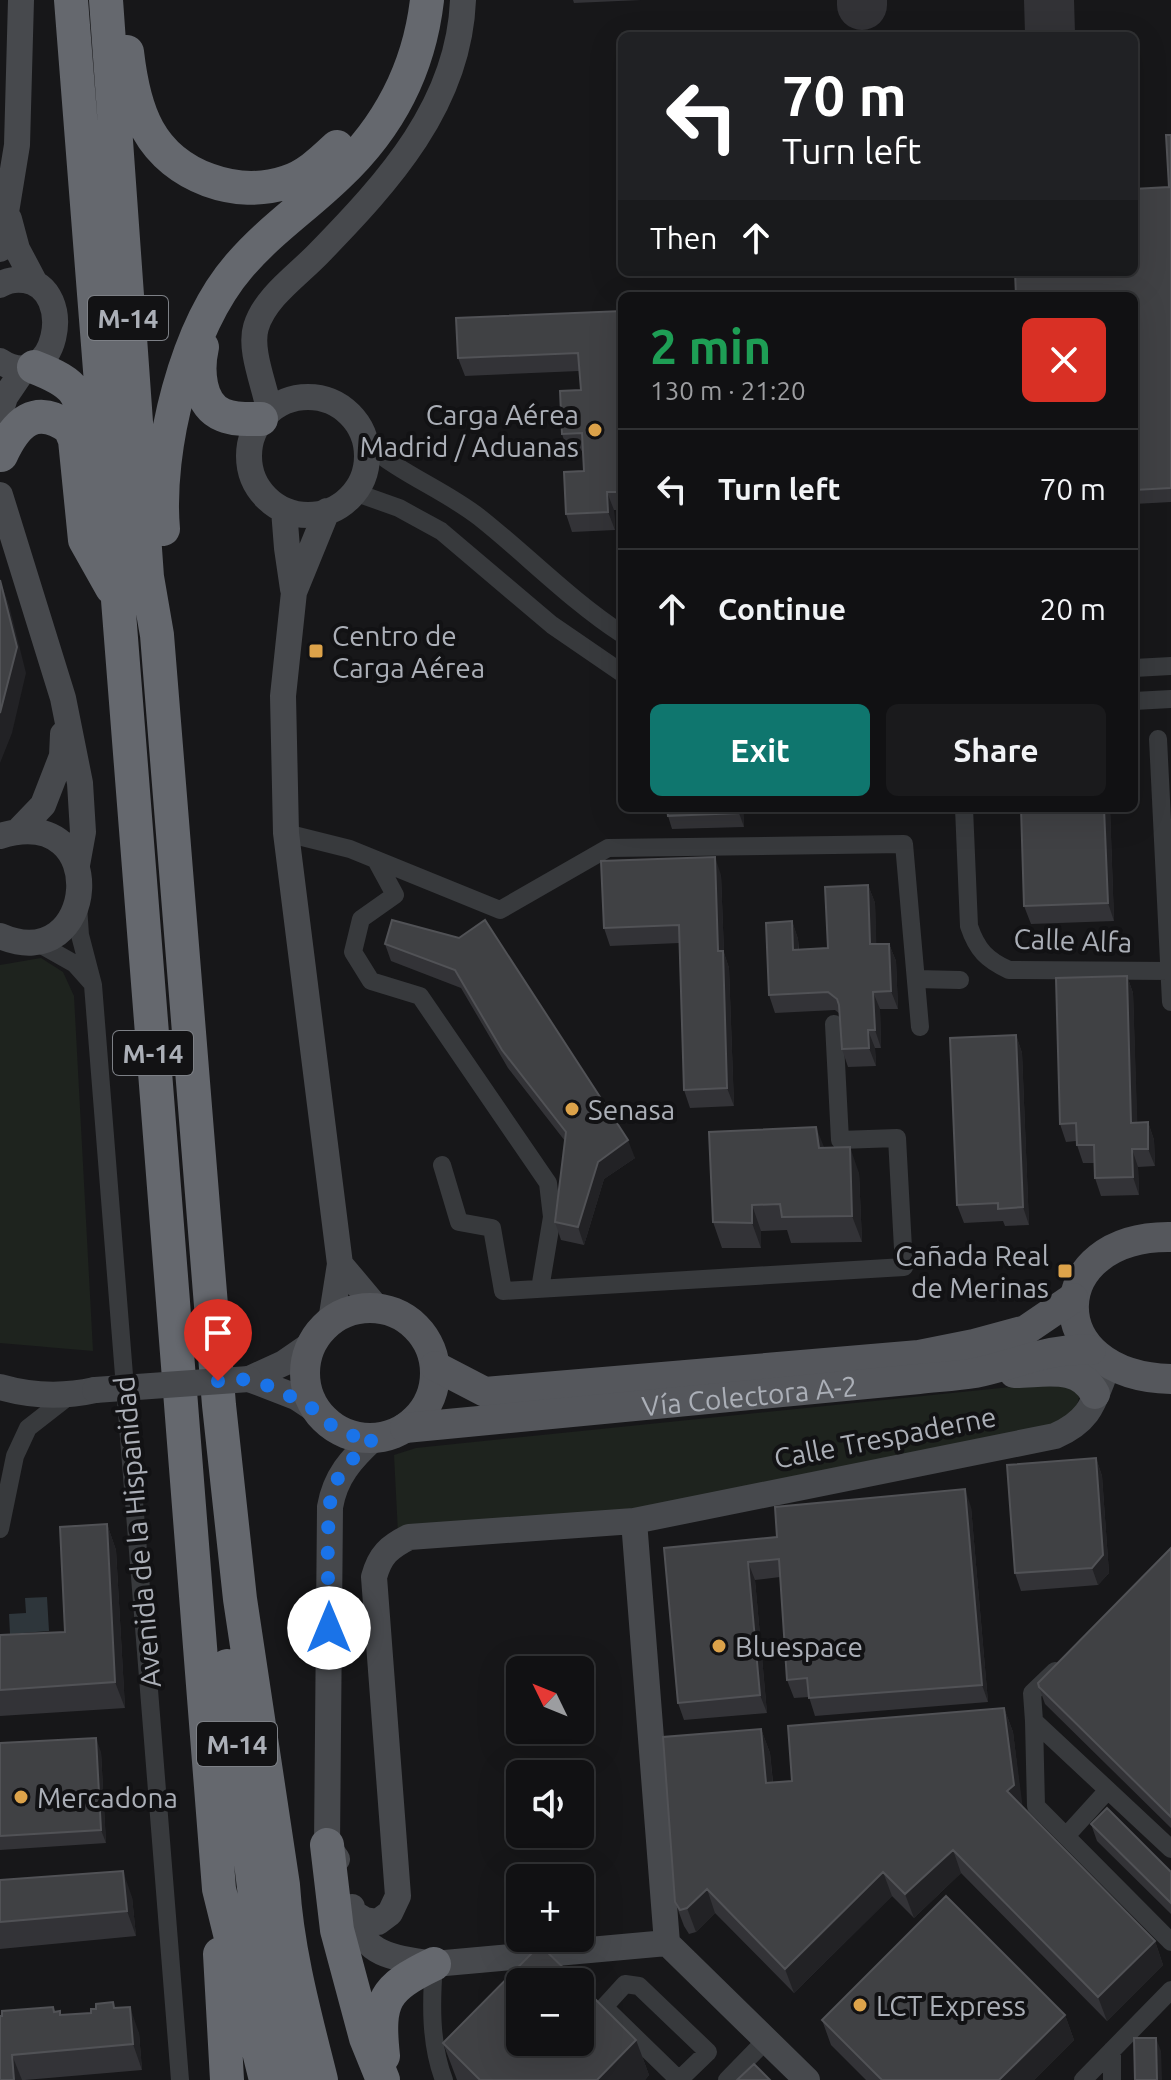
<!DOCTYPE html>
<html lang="en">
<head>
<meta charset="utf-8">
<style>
  :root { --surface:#111113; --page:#1a1a1c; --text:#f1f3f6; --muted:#9c9da0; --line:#303133; --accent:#0f766e }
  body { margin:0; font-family:Ubuntu,sans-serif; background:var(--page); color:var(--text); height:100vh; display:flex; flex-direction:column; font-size:30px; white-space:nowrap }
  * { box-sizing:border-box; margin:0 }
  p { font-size:26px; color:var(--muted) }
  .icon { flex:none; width:44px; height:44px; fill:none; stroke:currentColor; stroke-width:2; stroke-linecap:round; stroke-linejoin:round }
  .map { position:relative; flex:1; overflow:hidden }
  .panel { position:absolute; left:618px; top:292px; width:520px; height:520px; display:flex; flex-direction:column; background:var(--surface); border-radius:12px; box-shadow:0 8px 32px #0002,0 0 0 2px var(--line) }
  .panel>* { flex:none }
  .banner { position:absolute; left:618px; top:32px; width:520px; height:244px; border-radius:12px; box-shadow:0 8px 32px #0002,0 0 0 2px var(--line); background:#202124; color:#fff; overflow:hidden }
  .needle { width:52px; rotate:313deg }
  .buttons { position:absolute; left:506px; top:1656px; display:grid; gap:16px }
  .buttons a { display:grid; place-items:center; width:88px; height:88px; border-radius:12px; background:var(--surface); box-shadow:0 8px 32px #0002,0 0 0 2px var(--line); font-size:40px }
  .pin { position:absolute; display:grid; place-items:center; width:68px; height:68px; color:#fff; margin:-82px -34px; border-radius:50% 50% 50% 0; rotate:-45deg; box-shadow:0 0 8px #0007 }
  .pin .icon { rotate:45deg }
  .me { position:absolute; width:88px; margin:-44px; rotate:0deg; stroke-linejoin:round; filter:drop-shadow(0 0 6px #0008) }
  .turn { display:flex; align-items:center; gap:28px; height:168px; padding:0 32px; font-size:36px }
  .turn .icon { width:104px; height:104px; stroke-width:2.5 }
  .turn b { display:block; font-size:56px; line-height:68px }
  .then { display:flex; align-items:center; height:76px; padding:0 32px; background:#0003; gap:16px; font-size:30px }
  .round { display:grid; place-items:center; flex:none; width:84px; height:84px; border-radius:12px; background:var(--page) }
  .overview { display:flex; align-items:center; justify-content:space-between; height:136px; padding:0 32px }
  h1 { font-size:48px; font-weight:700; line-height:60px; color:#1e9e55 }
  .action { display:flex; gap:16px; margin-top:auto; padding:16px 32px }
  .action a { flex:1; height:92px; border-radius:12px; background:var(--accent); color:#fff; font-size:32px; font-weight:700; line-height:92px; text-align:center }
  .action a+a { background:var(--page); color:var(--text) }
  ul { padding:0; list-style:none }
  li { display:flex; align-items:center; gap:24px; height:120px; padding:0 32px; border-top:2px solid var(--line) }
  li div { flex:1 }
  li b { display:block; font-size:30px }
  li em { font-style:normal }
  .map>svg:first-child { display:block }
  .green { fill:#1e231e }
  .water { fill:#2e363b }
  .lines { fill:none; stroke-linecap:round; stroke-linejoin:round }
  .taxiway { stroke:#323236; stroke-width:50 }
  .street { stroke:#383a3d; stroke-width:18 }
  .secondary { stroke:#47494d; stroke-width:26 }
  .primary { stroke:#55575c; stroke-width:30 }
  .highway { stroke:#65686e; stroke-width:34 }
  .secondary-bridge { stroke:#47494d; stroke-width:26 }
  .wall { fill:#333337 }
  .shaded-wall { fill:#222225 }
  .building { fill:#404144; stroke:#515256; stroke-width:2 }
  .route { stroke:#1a73e8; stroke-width:14; stroke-dasharray:0 25.2 }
  .poi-dot { fill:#dda34a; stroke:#121214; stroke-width:3 }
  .labels { text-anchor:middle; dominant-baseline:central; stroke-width:8; stroke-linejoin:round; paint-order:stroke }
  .shield { fill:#121214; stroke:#7d8086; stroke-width:2 }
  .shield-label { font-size:26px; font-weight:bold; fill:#abafb7 }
  .poi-label { font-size:28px; fill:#abafb7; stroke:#121214; text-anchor:start }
  .street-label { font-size:28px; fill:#abafb7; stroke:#121214 }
</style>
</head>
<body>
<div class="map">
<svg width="1171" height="2080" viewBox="0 0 1171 2080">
  <rect width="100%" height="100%" fill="#171719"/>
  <path class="green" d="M 41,958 L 63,972 L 74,996 L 93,1351 L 0,1343 L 0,965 Z
    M 1060,1382 L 1080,1391 C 1077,1421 1058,1423 1033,1430 L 623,1513 L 398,1533 L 394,1455 L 416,1448 Z"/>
  <path class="water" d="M 47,1597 L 49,1631 L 10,1634 L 9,1614 L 26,1613 L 25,1598 Z"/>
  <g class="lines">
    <path class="taxiway" d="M 862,0 L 862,5
      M 1049,0 L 1050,33"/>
    <path class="street" d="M 366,443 C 400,474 443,489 479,517 C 527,555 570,600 622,634
      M 354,492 L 399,508 L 441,531 L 552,625 L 622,673
      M 1134,668 L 1171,666
      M 1134,701 L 1171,699
      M 1158,739 L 1171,1002
      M 964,808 L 969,926 C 977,950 987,960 1009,970 L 1171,971
      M 286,833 L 350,849 L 500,910 L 608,848 L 904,844 L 920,1027
      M 376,860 L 395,895 L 361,919 L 353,952 L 371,981 L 420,996 L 548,1183 L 552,1217 L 540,1289
      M 78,906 L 80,935 L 93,985 L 180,2080
      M 36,942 L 75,964 L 91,982
      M 916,979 L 960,980
      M 442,1165 L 459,1222 L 492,1228 L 503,1291 L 904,1267 L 897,1138 L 840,1140 L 834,1024
      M 0,1529 L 15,1456 L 28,1428 L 69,1396
      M 1055,1671 L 1032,1693 L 1034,1721 L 1171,1849
      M 1034,1721 L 1036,1806 L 1171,1942
      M 1067,1835 L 1107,1791
      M 434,1964 C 431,2002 430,2044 444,2080
      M 679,2080 L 604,2007 L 625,1984 L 639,1986 L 708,2052 L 679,2080
      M 727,2080 L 766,2040
      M 1083,2080 L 1171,1990
      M 1112,2080 L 1112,2050"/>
    <path class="secondary" d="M 9,219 L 17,249 L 35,283
      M 0,249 L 17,145 L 21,0
      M 0,285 C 7,280 15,279 24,280 C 78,288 56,398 0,361
      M249 456a59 59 0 1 1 118 0a59 59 0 1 1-118 0Z
      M 269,410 C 265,386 249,350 256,327 C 265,297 298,275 319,253 C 388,182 459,105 463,0
      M 0,413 L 5,397 L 24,369
      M 0,495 L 63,698 L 80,783 L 83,832 L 77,865
      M 284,510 L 287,548 L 293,589
      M 327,511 L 294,592 L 283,696 L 286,833 L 340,1264 L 331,1321
      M 18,831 L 43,805 L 62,756 L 63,734
      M 0,836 C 113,801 98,979 0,936
      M 340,1264 L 377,1308
      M 249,1379 L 296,1397 L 317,1411
      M 249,1379 L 284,1363 L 313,1343
      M 0,1387 C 31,1396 64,1397 95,1390
      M 634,1521 L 667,1943
      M 337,1859 L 327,1845 L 330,1507 C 335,1477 351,1459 374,1438
      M 352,1907 C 361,1957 391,1957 434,1964 L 667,1943 L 807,2080
      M 353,1913 L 365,1920 L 378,1922 L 390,1913 L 398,1896 L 374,1577 C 380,1555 389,1547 409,1537 L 634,1521 L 1055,1436 C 1094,1419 1094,1398 1109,1363"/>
    <g class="primary">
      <path d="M 1171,1237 C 1044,1235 1039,1376 1171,1379"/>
      <circle cx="370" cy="1373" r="65"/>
      <path d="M 435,1366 L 485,1392 L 919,1355 L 974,1344 L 1026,1330 L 1073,1298"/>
      <path d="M 1014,1373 C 1045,1373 1079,1363 1095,1394"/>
      <path id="s1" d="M 405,1428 L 919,1379 C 937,1377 957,1376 975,1373 C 1015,1365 1050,1347 1091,1350"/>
    </g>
    <path class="highway" d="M 71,0 L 219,1889 L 266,2080
      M 106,0 L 147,577 L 157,635 L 219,1405 L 240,1599 L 283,1885 C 287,1951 305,2016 321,2080
      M 127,52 C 130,78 135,107 148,130 C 174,177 237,199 287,182 C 307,176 323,160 337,147
      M 202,347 C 197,369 198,405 223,415 C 235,420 248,419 261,419
      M 34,367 C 78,384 82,393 86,440
      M 1,455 C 16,423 35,403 70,428 L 75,440 L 85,540 L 112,588
      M 163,529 C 156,449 186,327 239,266 C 270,230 305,207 338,175 C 388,128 419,69 427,0
      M 227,1666 L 257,1912 L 291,2080
      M 327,1845 L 337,1930 L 366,2038 L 383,2080
      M 220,1954 L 227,2080
      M 383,2056 C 377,2000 384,1988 434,1964"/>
    <path class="secondary-bridge" d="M 95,1390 L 249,1379"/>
  </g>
  <path class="wall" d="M 573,0 L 641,0 L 574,3 Z
    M 1171,135 L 1171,502 L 1134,504 L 1134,296 L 1169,187 Z
    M 622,311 L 622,510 L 614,510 L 615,530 L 572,532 L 566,514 L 584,471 L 583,451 L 568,452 L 562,434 L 581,390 L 579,371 L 465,376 L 458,358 Z
    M 667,808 L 743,808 L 744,827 L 672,829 L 668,816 Z
    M 1021,808 L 1110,808 L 1114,921 L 1031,924 L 1024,906 Z
    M 721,875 L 724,953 L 729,968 L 734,1106 L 690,1108 L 684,1090 L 679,943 L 610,946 L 604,928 Z
    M 868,885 L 875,903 L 876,944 L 889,944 L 896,961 L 898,1009 L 880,1009 L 881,1048 L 875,1048 L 876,1066 L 848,1067 L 842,1049 L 840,1014 L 835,1010 L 775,1013 L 769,995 L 792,921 L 798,939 L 799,949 L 828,948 Z
    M 459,938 L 635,1158 L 604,1179 L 584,1245 L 561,1240 L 555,1222 L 565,1141 L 508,1068 L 461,988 L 391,961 L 385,944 Z
    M 1127,976 L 1133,993 L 1137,1123 L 1148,1122 L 1154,1140 L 1155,1166 L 1138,1167 L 1139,1195 L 1101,1196 L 1095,1178 L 1095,1163 L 1083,1163 L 1077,1145 L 1076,1141 L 1066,1142 L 1060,1124 Z
    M 1016,1035 L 1022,1053 L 1029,1225 L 1005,1226 L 1003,1221 L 964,1223 L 957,1205 Z
    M 824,1148 L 859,1173 L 862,1242 L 791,1243 L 787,1230 L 761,1231 L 761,1248 L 722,1248 L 713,1222 Z
    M 1096,1458 L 1102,1476 L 1109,1573 L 1098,1585 L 1021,1591 L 1015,1573 Z
    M 971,1507 L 988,1702 L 815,1716 L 809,1697 L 794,1698 L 787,1680 L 780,1577 L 755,1580 L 767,1713 L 684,1720 L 678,1703 L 664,1548 L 777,1537 Z
    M 107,1524 L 116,1550 L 125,1708 L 0,1716 L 0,1635 L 65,1632 Z
    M 1171,1548 L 1171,1828 L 1045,1704 L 1039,1687 Z
    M 1004,1708 L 1013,1732 L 1022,1807 L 1155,1941 L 1163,1965 L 1107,2021 L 961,1873 L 914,1918 L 892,1896 L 794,1993 L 715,1913 L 696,1932 L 689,1934 L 684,1926 L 675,1902 L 761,1729 L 770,1753 L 773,1782 L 792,1781 Z
    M 0,1743 L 101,1752 L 106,1843 L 0,1850 Z
    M 1091,1824 L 1171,1872 L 1171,1914 L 1097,1841 Z
    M 0,1880 L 132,1897 L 136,1936 L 0,1949 Z
    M 115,2008 L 139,2033 L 142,2070 L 25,2080 L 0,2080 L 0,2016 L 60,2011 L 61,2015 L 91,2013 Z
    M 1065,2015 L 1074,2040 L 1034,2080 L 866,2080 L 831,2045 L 822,2020 Z
    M 636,2040 L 649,2075 L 645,2080 L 457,2080 L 443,2043 Z"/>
  <path class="shaded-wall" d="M 607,492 L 614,510 L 615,530 L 608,512 Z
    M 0,580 L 9,605 L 26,673 L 12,733 L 0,763 Z
    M 738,808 L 743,808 L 744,827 L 739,813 Z
    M 1104,808 L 1110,808 L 1114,921 L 1108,903 Z
    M 715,857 L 721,875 L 724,953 L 729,968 L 734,1106 L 727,1088 L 718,951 Z
    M 868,885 L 875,903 L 877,962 L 870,944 Z
    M 792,921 L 798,939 L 799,967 L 793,950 Z
    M 889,944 L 896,961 L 898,1009 L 891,991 Z
    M 1127,976 L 1133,993 L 1138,1141 L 1131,1123 Z
    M 873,992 L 880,1009 L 881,1048 L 875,1030 Z
    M 868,1030 L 875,1048 L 876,1066 L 869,1048 Z
    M 1016,1035 L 1022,1053 L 1029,1225 L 1023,1207 Z
    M 1148,1122 L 1154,1140 L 1155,1166 L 1148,1149 Z
    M 816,1127 L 826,1152 L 819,1148 Z
    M 628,1140 L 635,1158 L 604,1179 L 584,1245 L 578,1227 L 598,1162 Z
    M 850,1147 L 859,1173 L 862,1242 L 852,1216 Z
    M 1132,1149 L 1138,1167 L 1139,1195 L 1133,1177 Z
    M 752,1205 L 761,1231 L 761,1248 L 752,1223 Z
    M 1096,1458 L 1102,1476 L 1109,1573 L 1098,1585 L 1092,1568 Z
    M 965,1489 L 971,1507 L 988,1702 L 982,1685 Z
    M 107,1524 L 116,1550 L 125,1708 L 115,1682 Z
    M 748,1562 L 755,1580 L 767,1713 L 760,1695 Z
    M 1004,1708 L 1013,1732 L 1023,1809 L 1007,1791 Z
    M 761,1729 L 770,1753 L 775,1807 L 766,1783 Z
    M 96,1738 L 101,1752 L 106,1843 L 101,1830 Z
    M 953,1850 L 961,1873 L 914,1918 L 905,1894 Z
    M 123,1871 L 132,1897 L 136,1936 L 127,1911 Z
    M 883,1872 L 892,1896 L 794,1993 L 785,1969 Z
    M 707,1889 L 715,1913 L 696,1932 L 687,1908 Z
    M 1155,1941 L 1163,1965 L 1107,2021 L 1098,1997 Z
    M 130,2007 L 139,2033 L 142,2070 L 133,2044 Z
    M 1065,2015 L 1074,2040 L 1034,2080 L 999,2080 Z
    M 1156,2038 L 1161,2051 L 1162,2080 L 1157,2080 Z
    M 636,2040 L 649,2075 L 645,2080 L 597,2080 Z
    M 12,2055 L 22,2080 L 14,2080 Z"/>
  <path class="building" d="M 1166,135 L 1171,135 L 1171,488 L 1134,490 L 1134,296 L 1016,296 L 1015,272 L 1134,272 L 1134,189 L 1169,187 Z
    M 622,311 L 622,492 L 607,492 L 608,512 L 566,514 L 564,472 L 584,471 L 582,433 L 562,434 L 560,391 L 581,390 L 578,353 L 458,358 L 456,318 Z
    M 0,580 L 17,647 L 0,713 Z
    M 667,808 L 738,808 L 739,813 L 668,816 Z
    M 1021,808 L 1104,808 L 1108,903 L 1024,906 Z
    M 715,857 L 718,951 L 723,951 L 727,1088 L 684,1090 L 679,925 L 604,928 L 601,861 Z
    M 868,885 L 870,944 L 889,944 L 891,991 L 873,992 L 875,1030 L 868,1030 L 869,1048 L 842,1049 L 839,1005 L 837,999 L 828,992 L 769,995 L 766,923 L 792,921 L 793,950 L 828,948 L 825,887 Z
    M 392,920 L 459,938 L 485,920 L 628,1140 L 598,1162 L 578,1227 L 555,1222 L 566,1132 L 502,1050 L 455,970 L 385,944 Z
    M 1127,976 L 1131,1123 L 1148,1122 L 1148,1149 L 1132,1149 L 1133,1177 L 1095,1178 L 1094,1145 L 1077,1145 L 1076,1123 L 1060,1124 L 1056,978 Z
    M 1016,1035 L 1023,1207 L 998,1209 L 998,1203 L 957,1205 L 950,1038 Z
    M 816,1127 L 819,1148 L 850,1147 L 852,1216 L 782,1217 L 780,1204 L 752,1205 L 752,1223 L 713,1222 L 709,1132 Z
    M 1096,1458 L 1103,1555 L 1092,1568 L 1015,1573 L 1007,1465 Z
    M 965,1489 L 982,1685 L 809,1698 L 807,1678 L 787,1680 L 779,1559 L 748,1562 L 760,1695 L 678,1703 L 664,1548 L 777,1537 L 775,1507 Z
    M 107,1524 L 115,1682 L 0,1690 L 0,1635 L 65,1632 L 60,1527 Z
    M 1171,1548 L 1171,1817 L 1039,1687 L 1038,1683 Z
    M 1004,1708 L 1014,1785 L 1007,1791 L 1155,1941 L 1098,1997 L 953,1850 L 905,1894 L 883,1872 L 785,1969 L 707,1889 L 687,1908 L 680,1910 L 675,1902 L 663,1737 L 761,1729 L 766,1783 L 792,1781 L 788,1726 Z
    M 96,1738 L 101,1830 L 0,1836 L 0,1743 Z
    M 1107,1808 L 1171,1872 L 1171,1903 L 1091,1824 Z
    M 123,1871 L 127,1911 L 0,1922 L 0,1880 Z
    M 946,1896 L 1065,2015 L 999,2080 L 882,2080 L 822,2020 Z
    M 540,1945 L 578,1982 L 520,1982 L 520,2042 L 580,2042 L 580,1984 L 636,2040 L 597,2080 L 480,2080 L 443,2043 Z
    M 113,2002 L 114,2008 L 130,2007 L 133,2044 L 12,2055 L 14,2080 L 0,2080 L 0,2016 L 2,2016 L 2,2011 L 53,2007 L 54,2012 L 60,2011 L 60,2015 L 91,2013 L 91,2009 L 96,2009 L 96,2004 Z
    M 1134,2038 L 1156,2038 L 1157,2080 L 1135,2080 Z
    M 754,2064 L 770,2080 L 737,2080 Z"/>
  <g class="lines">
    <path class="route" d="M 218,1381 L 249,1379 L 277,1389 L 317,1411 L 328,1423 L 342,1432 L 357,1437 L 374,1438 C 359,1452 342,1468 334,1486 C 324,1509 329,1598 329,1628"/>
  </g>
  <g class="poi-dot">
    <circle cx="595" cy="430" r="8"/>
    <rect x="308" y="643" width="16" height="16" rx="4"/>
    <circle cx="572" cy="1109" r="8"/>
    <rect x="1057" y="1263" width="16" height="16" rx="4"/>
    <circle cx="719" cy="1646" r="8"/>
    <circle cx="21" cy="1797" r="8"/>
    <circle cx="860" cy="2005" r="8"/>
  </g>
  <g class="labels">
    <g class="shield">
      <rect x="88" y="296" width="80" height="44" rx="6"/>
      <rect x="113" y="1031" width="80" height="44" rx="6"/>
      <rect x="197" y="1722" width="80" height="44" rx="6"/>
    </g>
    <g class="shield-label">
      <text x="128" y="318">M-14</text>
      <text x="153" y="1053">M-14</text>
      <text x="237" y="1744">M-14</text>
    </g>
    <g class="poi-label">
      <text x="579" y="414" text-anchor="end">Carga Aérea<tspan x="579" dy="32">Madrid / Aduanas</tspan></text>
      <text x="332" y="635">Centro de<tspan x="332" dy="32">Carga Aérea</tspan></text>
      <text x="588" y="1109">Senasa</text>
      <text x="1049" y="1255" text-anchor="end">Cañada Real<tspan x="1049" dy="32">de Merinas</tspan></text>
      <text x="735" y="1646">Bluespace</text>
      <text x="37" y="1797">Mercadona</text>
      <text x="876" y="2005">LCT Express</text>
    </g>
    <g class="street-label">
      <text transform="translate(1073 940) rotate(2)">Calle Alfa</text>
      <text stroke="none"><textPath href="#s1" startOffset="346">Vía Colectora A-2</textPath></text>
      <text transform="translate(885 1437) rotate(-11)">Calle Trespaderne</text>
      <text transform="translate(137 1532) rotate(-95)">Avenida de la Hispanidad</text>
    </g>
  </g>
</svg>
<div class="buttons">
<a><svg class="needle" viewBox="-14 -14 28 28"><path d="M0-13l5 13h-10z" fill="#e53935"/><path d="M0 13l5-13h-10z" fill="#9c9da0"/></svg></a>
<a><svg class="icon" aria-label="sound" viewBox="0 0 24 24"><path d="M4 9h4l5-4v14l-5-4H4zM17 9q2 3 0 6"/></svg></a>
<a>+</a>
<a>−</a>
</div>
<div class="pin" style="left:218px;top:1381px;background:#d93025"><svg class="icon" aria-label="arrive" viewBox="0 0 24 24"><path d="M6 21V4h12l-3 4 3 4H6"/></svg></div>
<svg class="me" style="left:329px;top:1628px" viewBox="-20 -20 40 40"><circle r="19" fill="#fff"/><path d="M0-13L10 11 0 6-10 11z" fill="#1a73e8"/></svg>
<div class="banner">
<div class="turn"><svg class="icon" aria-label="left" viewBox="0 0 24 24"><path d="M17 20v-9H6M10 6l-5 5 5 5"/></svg><div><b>70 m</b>Turn left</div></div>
<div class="then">Then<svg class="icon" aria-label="ahead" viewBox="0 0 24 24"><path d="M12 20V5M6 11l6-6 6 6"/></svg></div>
</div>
<section class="panel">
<div class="overview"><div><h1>2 min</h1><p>130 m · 21:20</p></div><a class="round" style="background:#d93025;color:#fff"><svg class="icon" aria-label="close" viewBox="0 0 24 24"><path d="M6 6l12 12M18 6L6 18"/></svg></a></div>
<ul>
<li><svg class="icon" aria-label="left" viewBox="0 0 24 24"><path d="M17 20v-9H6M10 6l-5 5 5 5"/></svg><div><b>Turn left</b></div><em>70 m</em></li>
<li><svg class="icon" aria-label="ahead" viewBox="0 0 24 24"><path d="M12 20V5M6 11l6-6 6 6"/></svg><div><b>Continue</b></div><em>20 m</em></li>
</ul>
<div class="action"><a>Exit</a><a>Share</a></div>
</section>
</div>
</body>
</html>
